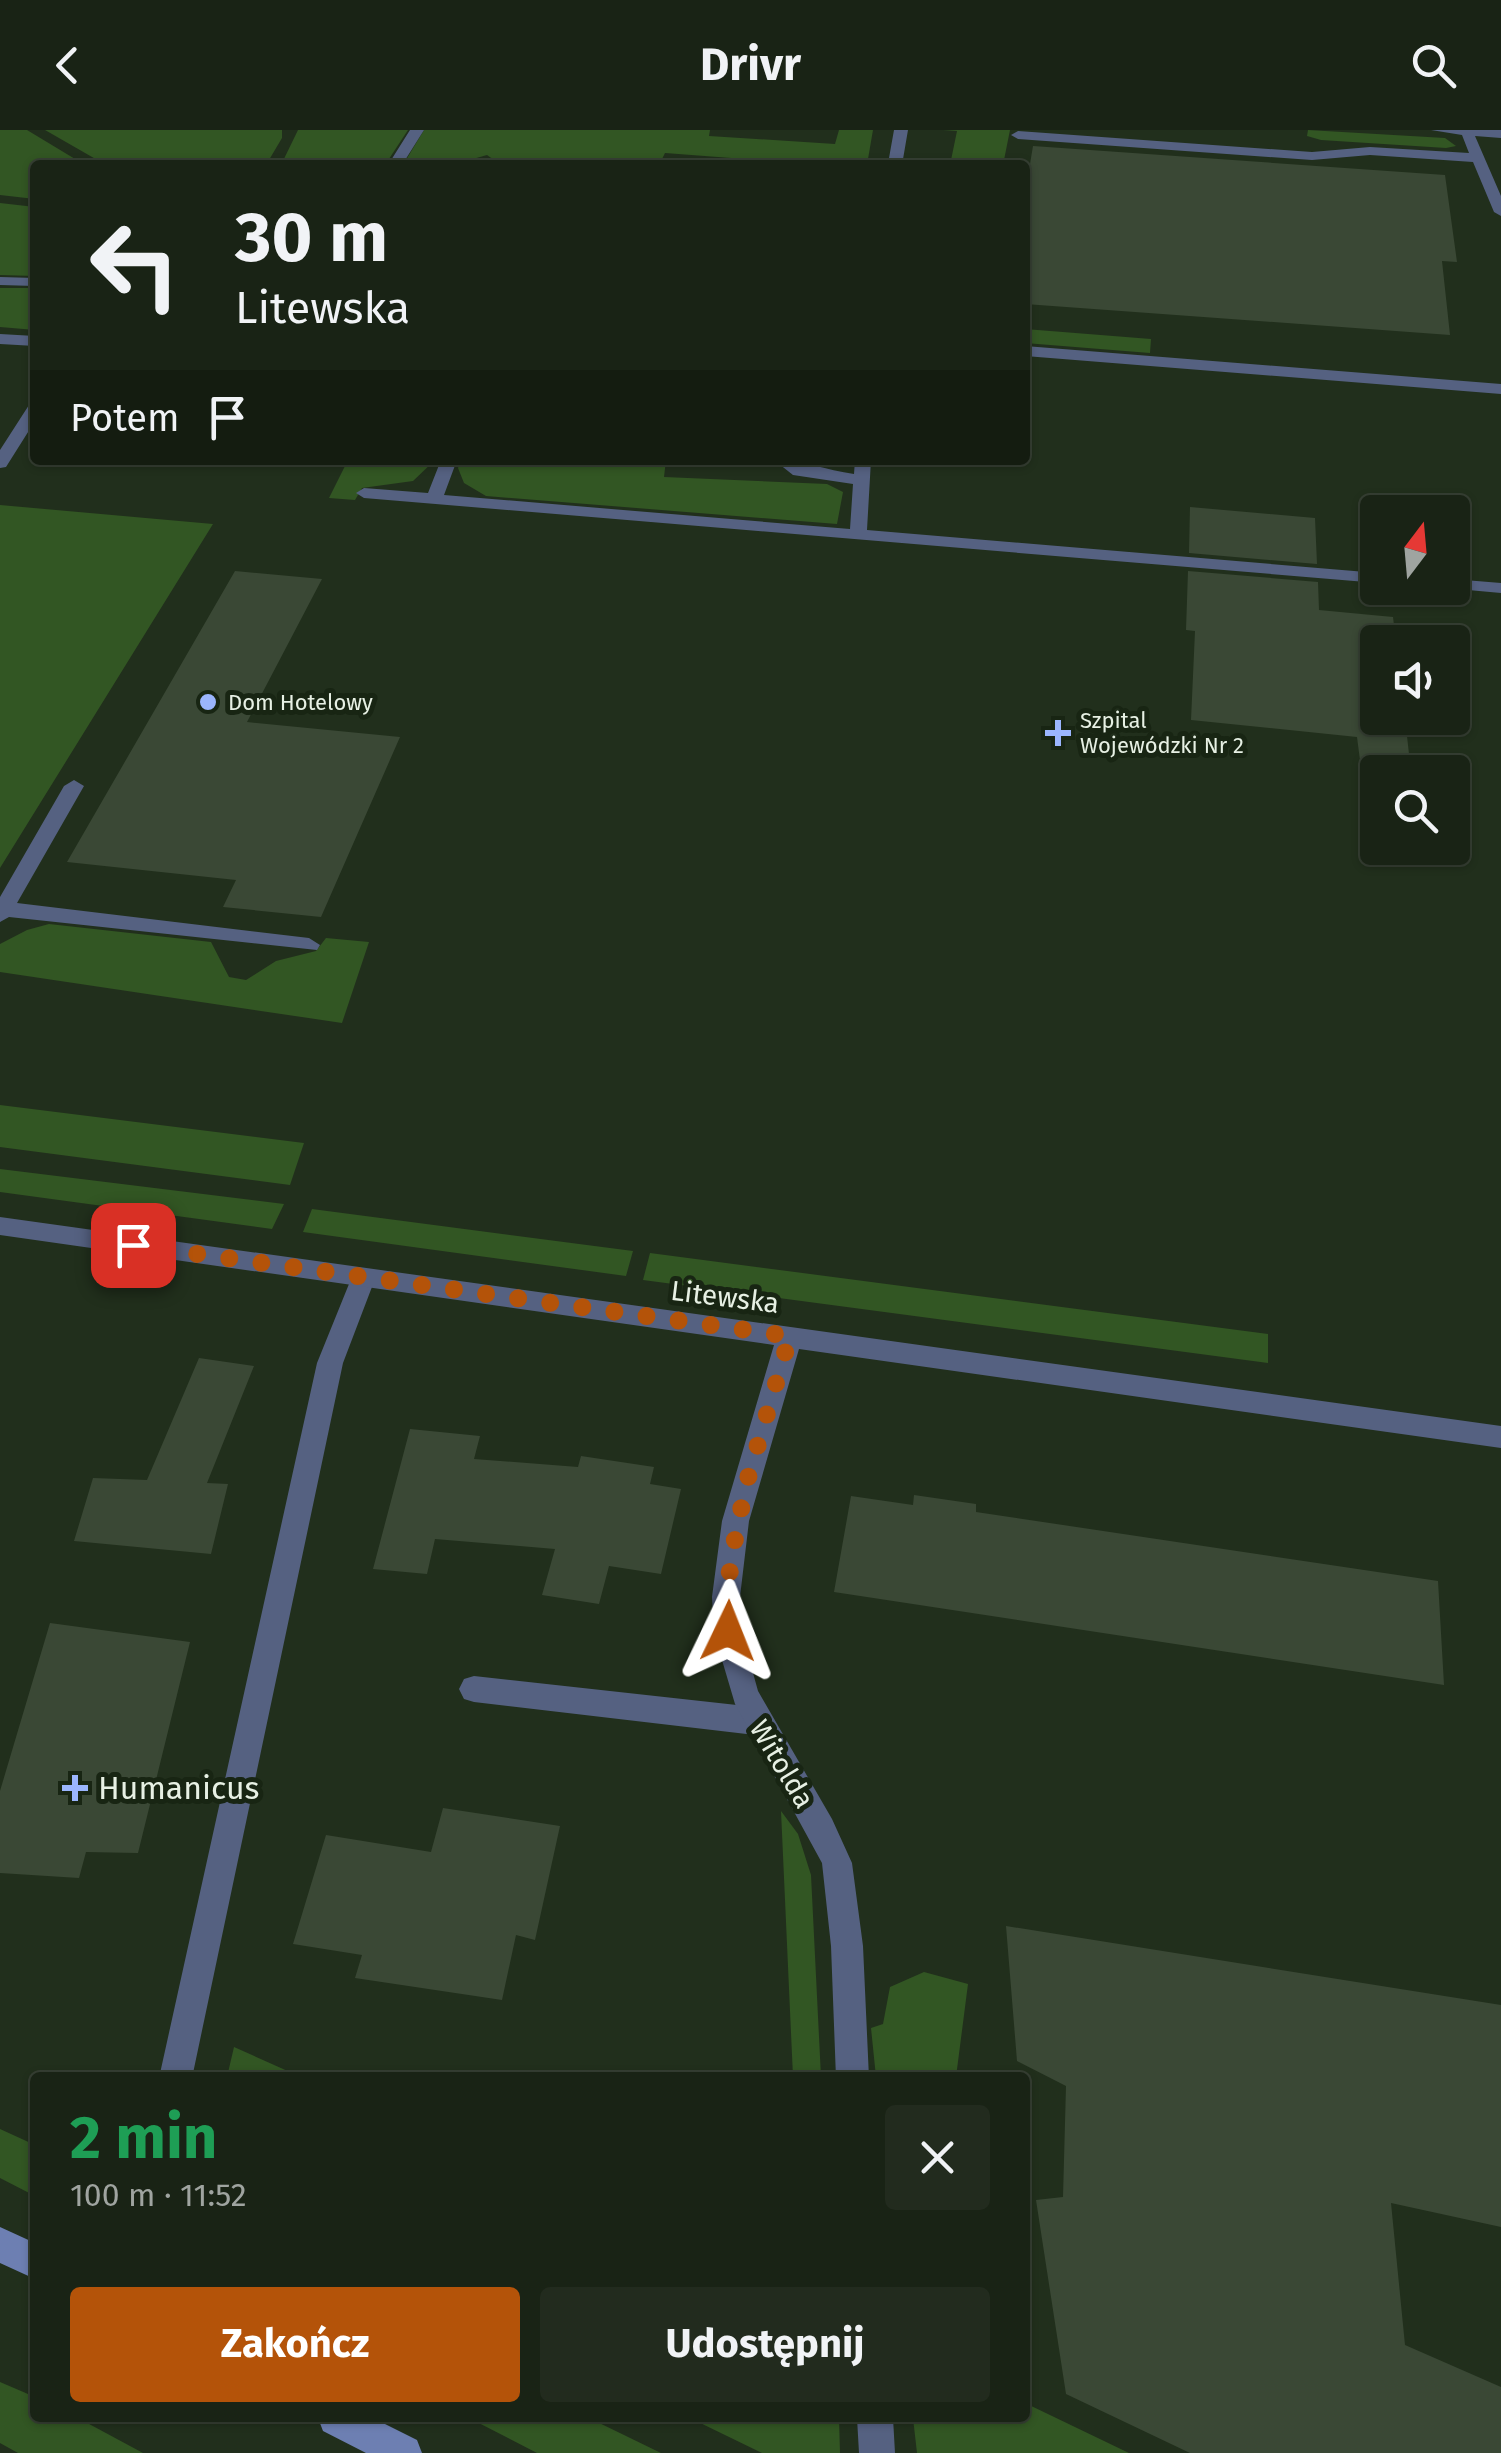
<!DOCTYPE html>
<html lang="pl">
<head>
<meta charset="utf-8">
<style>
  :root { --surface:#192315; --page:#222b1e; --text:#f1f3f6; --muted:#9fa4a0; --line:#374034; --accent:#b45309 }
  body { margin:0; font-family:"Fira Sans",sans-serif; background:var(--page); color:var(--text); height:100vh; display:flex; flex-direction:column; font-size:38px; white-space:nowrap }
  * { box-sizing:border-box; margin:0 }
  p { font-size:32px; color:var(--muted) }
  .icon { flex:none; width:55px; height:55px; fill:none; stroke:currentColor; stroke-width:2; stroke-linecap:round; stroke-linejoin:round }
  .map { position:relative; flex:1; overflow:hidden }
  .details { position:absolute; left:30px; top:1942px; width:1000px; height:350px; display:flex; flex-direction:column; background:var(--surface); border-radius:10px; box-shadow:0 2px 8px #0004,0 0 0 2px var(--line) }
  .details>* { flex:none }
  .hud { position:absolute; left:30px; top:30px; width:1000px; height:305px; border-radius:10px; box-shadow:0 2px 8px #0004,0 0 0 2px var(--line); background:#192315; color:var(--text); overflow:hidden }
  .needle { width:65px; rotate:16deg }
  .tools { position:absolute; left:1360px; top:365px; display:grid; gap:20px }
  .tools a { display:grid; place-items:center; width:110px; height:110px; border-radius:10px; background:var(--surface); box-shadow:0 2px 8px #0004,0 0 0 2px var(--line); font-size:50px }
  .pin { position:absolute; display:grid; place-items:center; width:85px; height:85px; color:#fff; margin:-42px; border-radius:20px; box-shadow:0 5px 15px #0006 }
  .me { position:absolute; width:110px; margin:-55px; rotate:2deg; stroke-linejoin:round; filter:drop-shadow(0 0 8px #0008) }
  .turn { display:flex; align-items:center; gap:35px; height:210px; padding:0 40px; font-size:45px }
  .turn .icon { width:130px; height:130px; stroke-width:2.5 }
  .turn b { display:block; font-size:70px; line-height:85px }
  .then { display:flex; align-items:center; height:95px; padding:0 40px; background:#0003; gap:20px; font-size:38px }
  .round { display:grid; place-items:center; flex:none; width:105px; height:105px; border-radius:10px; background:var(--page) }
  .summary { display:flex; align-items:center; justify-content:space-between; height:170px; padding:0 40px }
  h1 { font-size:60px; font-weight:700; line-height:75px; color:#1e9e55 }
  .cta { display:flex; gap:20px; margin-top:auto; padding:20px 40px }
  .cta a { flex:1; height:115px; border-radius:10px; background:var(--accent); color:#fff; font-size:40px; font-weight:700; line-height:115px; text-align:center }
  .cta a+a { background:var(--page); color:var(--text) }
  header { display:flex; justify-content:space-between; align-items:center; height:130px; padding:0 40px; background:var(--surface); font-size:45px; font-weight:700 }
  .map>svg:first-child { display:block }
  .green { fill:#325623 }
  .building { fill:#3a4835 }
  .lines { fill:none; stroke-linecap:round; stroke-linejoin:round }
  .lane { fill:#556181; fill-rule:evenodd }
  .street { fill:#556181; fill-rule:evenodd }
  .secondary { fill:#6d7fb2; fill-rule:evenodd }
  .route { stroke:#b45309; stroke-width:18; stroke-dasharray:0 32.4 }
  .poi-dot { fill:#9bb5fd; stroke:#182513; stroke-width:4 }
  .labels { text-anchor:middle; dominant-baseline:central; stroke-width:10; stroke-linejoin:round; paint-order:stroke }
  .far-poi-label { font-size:22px; fill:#e7f0e4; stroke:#182513; text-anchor:start }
  .street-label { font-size:28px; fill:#e7f0e4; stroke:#182513 }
  .near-poi-label { font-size:32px; fill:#e7f0e4; stroke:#182513; text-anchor:start }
</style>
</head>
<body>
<header><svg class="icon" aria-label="back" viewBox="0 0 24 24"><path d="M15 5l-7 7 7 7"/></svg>Drivr<svg class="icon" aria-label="search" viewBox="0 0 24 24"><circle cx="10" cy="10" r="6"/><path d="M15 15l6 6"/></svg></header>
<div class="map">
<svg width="1501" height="2323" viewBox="0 0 1501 2323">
  <rect width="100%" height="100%" fill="#212f1c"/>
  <path class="green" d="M 0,0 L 27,0 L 85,35 L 35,35 L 35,69 L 0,65 Z
    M 45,0 L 282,0 L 282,8 L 266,35 L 106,35 Z
    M 298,0 L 408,0 L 385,35 L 281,35 Z
    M 424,0 L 710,0 L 709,6 L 835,14 L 839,0 L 873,0 L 868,29 L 824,35 L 665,23 L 659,35 L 501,35 L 487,25 L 452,35 L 403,35 Z
    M 943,0 L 1010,0 L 1003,35 L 961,31 L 960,35 L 950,35 L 957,1 Z
    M 1308,0 L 1445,8 L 1456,16 L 1446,18 L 1321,10 L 1307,6 Z
    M 0,73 L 35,77 L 35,146 L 0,145 Z
    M 0,158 L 35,158 L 35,200 L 0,197 Z
    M 1025,199 L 1151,209 L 1150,223 L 1025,213 Z
    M 348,330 L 435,330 L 413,351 L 362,358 L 355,370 L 329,368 Z
    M 461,330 L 666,330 L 664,347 L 827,354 L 843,362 L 837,394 L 486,366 L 464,353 L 458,338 Z
    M 0,375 L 213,394 L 0,738 Z
    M 49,794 L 211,812 L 229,847 L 246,850 L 276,831 L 316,821 L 326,808 L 369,812 L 342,893 L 0,842 L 0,814 L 27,800 Z
    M 0,975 L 304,1013 L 290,1055 L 0,1017 Z
    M 0,1039 L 284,1074 L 272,1099 L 0,1062 Z
    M 312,1079 L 633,1121 L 626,1146 L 303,1102 Z
    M 650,1123 L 1268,1204 L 1268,1233 L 643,1150 Z
    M 781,1681 L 798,1704 L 811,1745 L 821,1947 L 793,1947 Z
    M 924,1842 L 968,1854 L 956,1947 L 876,1947 L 871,1898 L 883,1894 L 890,1857 Z
    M 234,1917 L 301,1947 L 227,1947 Z
    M 0,1999 L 35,2015 L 35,2066 L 0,2048 Z
    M 0,2252 L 35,2267 L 35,2288 L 78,2288 L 143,2323 L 18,2323 L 0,2313 Z
    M 1025,2273 L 1129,2323 L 917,2323 L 913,2288 L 1025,2288 Z
    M 469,2288 L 589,2288 L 661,2323 L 537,2323 Z
    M 690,2288 L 839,2288 L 840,2323 L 762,2323 Z"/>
  <path class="building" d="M 1033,16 L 1445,45 L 1457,132 L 1442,131 L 1450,205 L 1025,174 L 1025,64 Z
    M 1190,377 L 1315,388 L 1317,434 L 1189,423 Z
    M 235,441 L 322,449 L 247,592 L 400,607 L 321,787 L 223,777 L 236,750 L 67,732 Z
    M 1188,441 L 1318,452 L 1319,480 L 1393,487 L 1396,512 L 1378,512 L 1378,588 L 1405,588 L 1411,642 L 1361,638 L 1357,607 L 1191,590 L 1195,501 L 1186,500 Z
    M 199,1228 L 254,1236 L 207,1353 L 228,1354 L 211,1424 L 74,1411 L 93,1348 L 147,1350 Z
    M 410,1299 L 480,1306 L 474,1329 L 578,1337 L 581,1326 L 654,1337 L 650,1354 L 681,1359 L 661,1444 L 609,1436 L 599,1474 L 542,1465 L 555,1419 L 435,1409 L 427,1444 L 373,1439 Z
    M 914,1365 L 976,1374 L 976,1382 L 1438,1451 L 1444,1555 L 834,1462 L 851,1366 L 913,1375 Z
    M 50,1493 L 190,1512 L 138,1723 L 86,1722 L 79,1748 L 0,1743 L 0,1661 Z
    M 443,1678 L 560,1696 L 535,1810 L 516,1805 L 502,1870 L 355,1848 L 362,1825 L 293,1814 L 326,1705 L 431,1722 Z
    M 1006,1796 L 1501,1875 L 1501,2097 L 1391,2073 L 1405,2215 L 1501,2257 L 1501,2323 L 1190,2323 L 1066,2264 L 1036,2070 L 1063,2067 L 1066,1956 L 1017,1931 Z"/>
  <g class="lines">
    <path class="lane" d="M 410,0 L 424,0 L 402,35 L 388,35 Z
      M 894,0 L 908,0 L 902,35 L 842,35 L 849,31 L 889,28 Z
      M 1431,0 L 1501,0 L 1501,8 L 1475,6 L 1501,66 L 1501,86 L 1494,82 L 1473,32 L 1370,25 L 1312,30 L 1018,9 L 1011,5 L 1018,1 L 1312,22 L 1370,17 L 1469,23 L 1462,5 Z
      M 0,147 L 35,148 L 35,156 L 0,155 Z
      M 0,204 L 35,206 L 35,216 L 0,214 Z
      M 1025,216 L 1501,254 L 1501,264 L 1025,226 Z
      M 35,273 L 35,291 L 6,337 L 0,338 L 0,320 L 29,275 Z
      M 441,330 L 457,330 L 444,365 L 850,399 L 853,354 L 793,345 L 774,330 C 800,330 827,340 854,344 L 855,330 L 871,330 L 867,400 L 1378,443 L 1378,453 L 364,368 L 356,363 L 364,358 L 428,363 Z
      M 1452,449 L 1501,453 L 1501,463 L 1446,458 L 1452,458 Z
      M 74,650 L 84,656 L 17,773 L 309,808 L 320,815 L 317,820 L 9,787 L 0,792 L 0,767 L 64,656 Z
      M 363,1139 L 372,1142 L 375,1149 L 343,1233 L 192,1948 L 159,1948 L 317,1233 L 351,1149 L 354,1142 Z
      M 474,1546 L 755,1577 L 765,1581 L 770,1591 L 765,1601 L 755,1605 L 474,1572 L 464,1569 L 459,1559 L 464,1549 Z"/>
    <path class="street" d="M 0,1087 L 1501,1296 L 1501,1318 L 799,1219 L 749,1391 L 740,1467 L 742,1503 L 758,1561 L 832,1689 L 852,1733 L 863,1816 L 869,1948 L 836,1948 L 831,1816 L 822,1733 L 735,1574 L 714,1503 L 712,1467 L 722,1391 L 774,1215 L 0,1105 Z
      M 857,2288 L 893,2288 L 895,2323 L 859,2323 Z"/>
    <path class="secondary" d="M 0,2097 L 35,2113 L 35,2149 L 0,2133 Z
      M 318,2288 L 373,2288 L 417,2310 L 422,2323 L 366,2323 L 323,2301 Z"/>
  </g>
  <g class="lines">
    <path class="route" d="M 133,1115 L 790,1206 L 746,1355 L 730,1434 L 728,1501"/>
  </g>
  <g class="poi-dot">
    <circle cx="208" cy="572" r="10"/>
    <path d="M1053 588h10v10h10v10h-10v10h-10v-10h-10v-10h10z"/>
    <path d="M70 1643h10v10h10v10h-10v10h-10v-10h-10v-10h10z"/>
  </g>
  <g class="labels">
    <g class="far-poi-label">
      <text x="228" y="572">Dom Hotelowy</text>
      <text x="1080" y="590">Szpital<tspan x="1080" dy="25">Wojewódzki Nr 2</tspan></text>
    </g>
    <g class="street-label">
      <text transform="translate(725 1167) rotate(7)">Litewska</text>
      <text transform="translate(782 1634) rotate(59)">Witolda</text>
    </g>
    <g class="near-poi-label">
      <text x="98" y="1658">Humanicus</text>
    </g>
  </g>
</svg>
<div class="tools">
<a><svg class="needle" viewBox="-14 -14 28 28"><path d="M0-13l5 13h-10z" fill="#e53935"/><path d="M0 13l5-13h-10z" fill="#9fa4a0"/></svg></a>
<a><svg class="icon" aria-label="sound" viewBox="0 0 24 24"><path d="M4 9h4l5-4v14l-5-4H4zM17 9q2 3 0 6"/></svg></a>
<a><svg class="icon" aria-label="search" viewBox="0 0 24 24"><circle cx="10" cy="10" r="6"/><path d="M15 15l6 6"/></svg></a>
</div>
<div class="pin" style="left:133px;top:1115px;background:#d93025"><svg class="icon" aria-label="arrive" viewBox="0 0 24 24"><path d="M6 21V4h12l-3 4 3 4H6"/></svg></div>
<svg class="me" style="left:728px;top:1501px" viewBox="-20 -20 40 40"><path d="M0-17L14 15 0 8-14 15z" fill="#b45309" stroke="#fff" stroke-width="4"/></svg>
<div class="hud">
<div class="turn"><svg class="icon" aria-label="left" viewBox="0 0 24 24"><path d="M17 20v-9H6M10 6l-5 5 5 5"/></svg><div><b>30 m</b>Litewska</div></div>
<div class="then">Potem<svg class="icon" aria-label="arrive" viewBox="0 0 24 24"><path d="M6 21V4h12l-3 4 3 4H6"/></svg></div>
</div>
<section class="details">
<div class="summary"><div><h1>2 min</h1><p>100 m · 11:52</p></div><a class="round"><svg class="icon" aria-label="close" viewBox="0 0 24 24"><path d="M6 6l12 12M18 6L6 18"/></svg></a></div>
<div class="cta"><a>Zakończ</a><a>Udostępnij</a></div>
</section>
</div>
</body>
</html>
